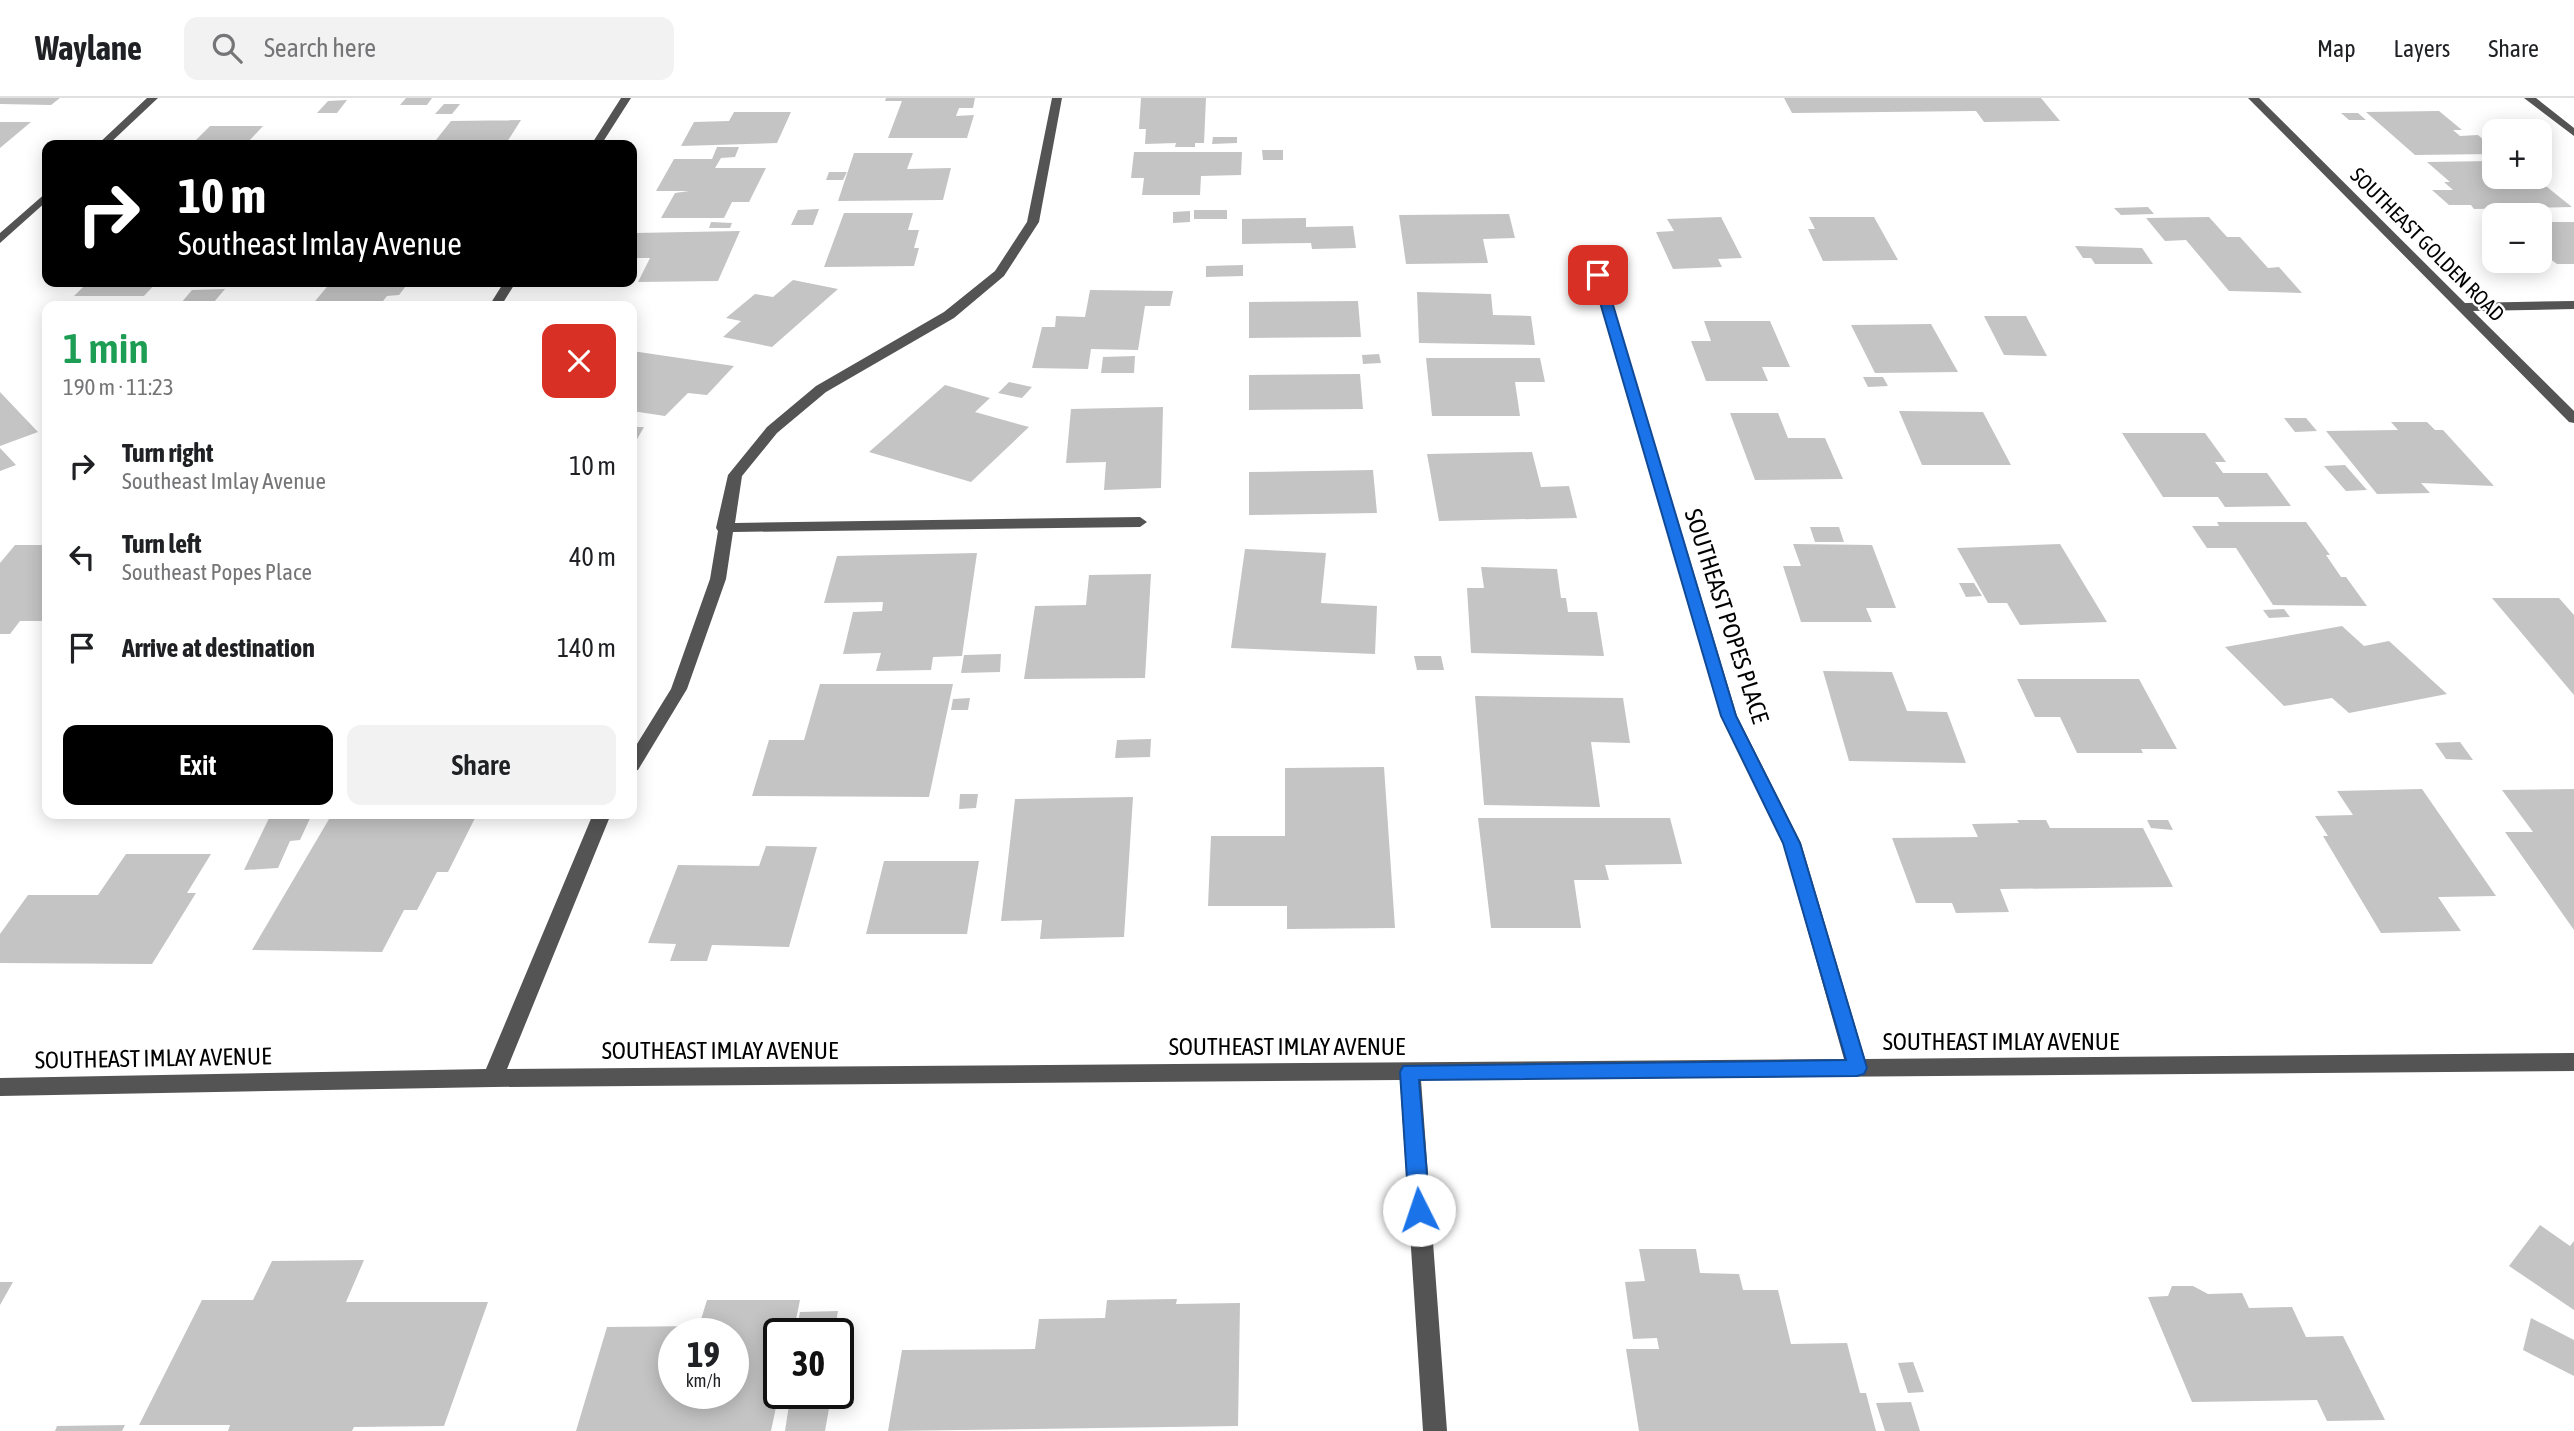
<!DOCTYPE html>
<html lang="en">
<head>
<meta charset="utf-8">
<style>
  :root { --surface:#fff; --page:#f2f2f2; --text:#202124; --muted:#757577; --line:#e0e0e0; --accent:#000 }
  body { margin:0; font-family:"Asap Condensed",sans-serif; background:var(--page); color:var(--text); height:100vh; display:flex; flex-direction:column; font-size:26px; white-space:nowrap }
  * { box-sizing:border-box; margin:0 }
  p { font-size:23px; color:var(--muted) }
  .icon { flex:none; width:38px; height:38px; fill:none; stroke:currentColor; stroke-width:2; stroke-linecap:round; stroke-linejoin:round }
  .map { position:relative; flex:1; overflow:hidden }
  .details { position:absolute; left:42px; top:203px; width:595px; height:518px; display:flex; flex-direction:column; background:var(--surface); border-radius:14px; box-shadow:0 4px 18px #0003 }
  .details>* { flex:none }
  .top-card { position:absolute; left:42px; top:42px; width:595px; height:147px; border-radius:14px; box-shadow:0 4px 18px #0003; background:#000; color:#fff; overflow:hidden }
  .controls { position:absolute; left:2482px; top:21px; display:grid; gap:14px }
  .controls a { display:grid; place-items:center; width:70px; height:70px; border-radius:14px; background:var(--surface); box-shadow:0 4px 18px #0003; font-size:35px }
  .speed { position:absolute; left:658px; top:1220px; display:flex; gap:14px; font-size:35px; font-weight:700; text-align:center }
  .speed>* { display:grid; place-content:center; width:91px; height:91px; border-radius:50%; background:var(--surface); box-shadow:0 4px 18px #0003; line-height:1 }
  .speed small { font-size:18px; font-weight:400 }
  .speed .limit { border:4px solid #111; border-radius:10px; background:#fff; color:#111 }
  .pin { position:absolute; display:grid; place-items:center; width:60px; height:60px; color:#fff; margin:-30px; border-radius:14px; box-shadow:0 4px 10px #0006 }
  .me { position:absolute; width:77px; margin:-38px; rotate:356deg; stroke-linejoin:round; filter:drop-shadow(0 0 5px #0008) }
  .turn { display:flex; align-items:center; gap:24px; height:147px; padding:0 21px; font-size:32px }
  .turn .icon { width:91px; height:91px; stroke-width:2.5 }
  .turn b { display:block; font-size:49px; line-height:60px }
  .round { display:grid; place-items:center; flex:none; width:74px; height:74px; border-radius:14px; background:var(--page) }
  .headline { display:flex; align-items:center; justify-content:space-between; height:119px; padding:0 21px }
  h1 { font-size:42px; font-weight:600; line-height:52px; color:#1e9e55 }
  .cta { display:flex; gap:14px; margin-top:auto; padding:14px 21px }
  .cta a { flex:1; height:80px; border-radius:14px; background:var(--accent); color:#fff; font-size:28px; font-weight:600; line-height:80px; text-align:center }
  .cta a+a { background:var(--page); color:var(--text) }
  ul { padding:0; list-style:none }
  li { display:flex; align-items:center; gap:21px; height:91px; padding:0 21px }
  li div { flex:1 }
  li b { display:block; font-size:26px }
  li em { font-style:normal }
  header { display:flex; align-items:center; gap:42px; box-sizing:border-box; height:98px; padding:0 35px; background:var(--surface); border-bottom:2px solid var(--line) }
  header strong { font-size:33px }
  nav { display:flex; gap:38px; margin-inline-start:auto; font-size:24px }
  .search { width:490px; height:63px; background:var(--page); display:flex; align-items:center; gap:18px; box-sizing:border-box; padding:0 24px; border-radius:14px; color:var(--muted); font-size:26px }
  .map>svg:first-child { display:block }
  .building { fill:#c4c4c4; fill-rule:evenodd }
  .lines { fill:none; stroke-linecap:round; stroke-linejoin:round }
  .minor { fill:#545454; fill-rule:evenodd }
  .route { fill:#1a73e8; stroke:#114b97; stroke-width:2 }
  .labels { text-anchor:middle; dominant-baseline:central; stroke-width:5; stroke-linejoin:round; paint-order:stroke }
  .far-street-label { font-size:21px; fill:#000; stroke:#fff }
  .street-label { font-size:24px; fill:#000; stroke:#fff }
</style>
</head>
<body>
<header>
<strong>Waylane</strong>
<div class="search"><svg class="icon" aria-label="search" viewBox="0 0 24 24"><circle cx="10" cy="10" r="6"/><path d="M15 15l6 6"/></svg>Search here</div>
<nav><a>Map</a><a>Layers</a><a>Share</a></nav>
</header>
<div class="map">
<svg width="2574" height="1333" viewBox="0 0 2574 1333">
  <rect width="100%" height="100%" fill="#fff"/>
  <path class="building" d="M 0,0 L 60,0 L 51,7 L 0,6 Z
    M 406,0 L 432,0 L 427,7 L 400,7 Z
    M 886,0 L 975,0 L 973,10 L 959,10 L 956,18 L 974,17 L 967,40 L 888,40 L 902,3 L 885,3 Z
    M 1141,0 L 1206,0 L 1204,45 L 1195,45 L 1195,49 L 1175,49 L 1176,45 L 1145,46 L 1146,31 L 1139,31 Z
    M 1784,0 L 2041,0 L 2060,23 L 1984,24 L 1976,13 L 1792,15 Z
    M 347,2 L 337,15 L 317,15 L 328,3 Z
    M 444,6 L 460,6 L 452,16 L 435,16 Z
    M 2439,13 L 2462,32 L 2453,32 L 2460,38 L 2478,37 L 2494,51 L 2494,56 L 2415,57 L 2366,14 Z
    M 734,14 L 791,14 L 777,45 L 681,48 L 694,24 L 729,23 Z
    M 2341,15 L 2358,15 L 2366,22 L 2349,22 Z
    M 521,22 L 507,44 L 498,47 L 432,47 L 451,23 Z
    M 0,24 L 31,24 L 0,50 Z
    M 210,28 L 263,28 L 249,43 L 289,42 L 284,47 L 191,47 Z
    M 1213,39 L 1237,39 L 1237,45 L 1212,46 Z
    M 717,49 L 739,49 L 735,59 L 721,60 L 715,70 L 766,70 L 749,104 L 732,104 L 724,120 L 661,120 L 675,95 L 689,93 L 656,93 L 674,61 L 712,61 Z
    M 1262,52 L 1283,52 L 1283,62 L 1263,62 Z
    M 1134,54 L 1242,54 L 1241,77 L 1201,78 L 1200,97 L 1142,97 L 1144,80 L 1131,80 Z
    M 854,55 L 913,55 L 907,71 L 951,70 L 943,102 L 838,103 Z
    M 2492,63 L 2494,79 L 2515,79 L 2517,84 L 2532,83 L 2539,89 L 2547,89 L 2572,109 L 2474,111 L 2471,107 L 2449,107 L 2432,92 L 2453,92 L 2444,84 L 2450,84 L 2427,64 Z
    M 829,74 L 847,74 L 843,82 L 826,82 Z
    M 2148,109 L 2154,116 L 2121,117 L 2114,110 Z
    M 819,111 L 813,127 L 791,127 L 798,112 Z
    M 1194,112 L 1227,112 L 1227,121 L 1194,121 Z
    M 1190,113 L 1190,124 L 1173,125 L 1173,114 Z
    M 844,115 L 913,115 L 908,132 L 919,132 L 914,150 L 919,150 L 914,168 L 824,169 Z
    M 1509,116 L 1515,140 L 1483,141 L 1488,165 L 1406,166 L 1399,117 Z
    M 1721,119 L 1742,160 L 1718,161 L 1722,169 L 1673,171 L 1656,134 L 1674,133 L 1667,121 Z
    M 1809,119 L 1874,119 L 1898,162 L 1823,163 L 1808,131 L 1815,131 Z
    M 2209,119 L 2227,139 L 2240,139 L 2268,170 L 2279,169 L 2302,195 L 2229,193 L 2186,142 L 2165,143 L 2146,120 Z
    M 1306,120 L 1306,129 L 1353,128 L 1356,150 L 1312,151 L 1311,145 L 1242,146 L 1242,121 Z
    M 711,124 L 732,125 L 730,130 L 709,130 Z
    M 2539,124 L 2574,124 L 2574,166 L 2557,166 L 2539,153 Z
    M 740,133 L 718,183 L 638,184 L 650,160 L 632,160 L 632,141 L 635,135 Z
    M 2075,148 L 2142,150 L 2153,166 L 2095,166 L 2091,160 L 2083,160 Z
    M 1243,167 L 1243,178 L 1206,179 L 1206,168 Z
    M 793,182 L 838,191 L 772,249 L 723,239 L 741,223 L 726,220 L 755,196 L 773,199 Z
    M 88,184 L 157,184 L 144,198 L 74,198 Z
    M 331,184 L 409,184 L 399,197 L 387,198 L 379,208 L 311,208 Z
    M 225,191 L 214,204 L 181,205 L 192,192 Z
    M 1090,192 L 1173,193 L 1170,208 L 1145,208 L 1138,252 L 1091,251 L 1088,271 L 1032,270 L 1042,229 L 1055,229 L 1056,218 L 1085,219 Z
    M 1417,194 L 1491,196 L 1493,217 L 1531,218 L 1535,247 L 1419,245 Z
    M 1358,203 L 1361,239 L 1249,240 L 1249,204 Z
    M 1984,218 L 2026,218 L 2047,258 L 2004,257 Z
    M 1704,223 L 1770,223 L 1790,269 L 1762,269 L 1768,283 L 1706,283 L 1691,243 L 1711,243 Z
    M 1931,226 L 1958,274 L 1875,275 L 1851,227 Z
    M 632,253 L 734,268 L 707,297 L 688,295 L 665,318 L 632,313 Z
    M 1379,256 L 1381,265 L 1363,266 L 1362,257 Z
    M 1135,258 L 1134,275 L 1101,275 L 1103,259 Z
    M 1426,260 L 1540,260 L 1545,284 L 1515,284 L 1520,318 L 1432,318 Z
    M 1360,276 L 1363,311 L 1249,312 L 1249,277 Z
    M 1863,279 L 1883,279 L 1888,288 L 1868,289 Z
    M 1009,284 L 1032,289 L 1022,300 L 998,295 Z
    M 945,287 L 990,300 L 975,314 L 1029,329 L 971,384 L 869,354 Z
    M 0,294 L 38,334 L 0,348 Z
    M 1163,309 L 1161,390 L 1104,392 L 1106,364 L 1066,365 L 1071,311 Z
    M 1899,313 L 1983,314 L 2011,367 L 1922,367 Z
    M 1730,315 L 1778,315 L 1788,340 L 1825,340 L 1843,381 L 1755,382 Z
    M 2284,320 L 2306,320 L 2317,333 L 2295,334 Z
    M 2391,324 L 2427,324 L 2435,332 L 2443,332 L 2494,388 L 2421,385 L 2430,395 L 2377,396 L 2326,333 L 2398,332 Z
    M 632,329 L 644,329 L 632,350 Z
    M 2122,335 L 2205,335 L 2226,364 L 2215,364 L 2223,375 L 2267,375 L 2291,408 L 2225,409 L 2218,399 L 2163,399 Z
    M 0,350 L 16,367 L 0,373 Z
    M 1532,354 L 1541,389 L 1569,388 L 1577,420 L 1439,423 L 1427,356 Z
    M 2345,367 L 2367,392 L 2346,393 L 2324,368 Z
    M 1373,372 L 1377,415 L 1249,417 L 1249,374 Z
    M 2217,424 L 2306,424 L 2330,457 L 2326,457 L 2341,479 L 2346,479 L 2367,508 L 2273,507 L 2236,450 L 2207,450 L 2192,428 L 2219,428 Z
    M 1810,429 L 1839,429 L 1844,444 L 1815,444 Z
    M 1793,446 L 1872,447 L 1896,510 L 1866,510 L 1872,524 L 1801,524 L 1783,468 L 1801,468 Z
    M 2060,446 L 2107,524 L 2020,527 L 2007,505 L 1988,505 L 1957,450 Z
    M 15,447 L 47,447 L 47,523 L 20,523 L 10,536 L 0,536 L 0,465 Z
    M 1245,451 L 1326,455 L 1321,505 L 1377,508 L 1375,556 L 1231,550 Z
    M 977,455 L 962,558 L 933,559 L 931,572 L 876,573 L 881,555 L 843,556 L 853,514 L 882,513 L 883,504 L 824,505 L 837,458 Z
    M 1481,469 L 1557,471 L 1561,500 L 1566,500 L 1568,514 L 1597,514 L 1604,558 L 1471,555 L 1467,490 L 1484,490 Z
    M 1151,476 L 1145,580 L 1024,581 L 1035,508 L 1086,507 L 1089,477 Z
    M 1959,485 L 1974,485 L 1982,498 L 1966,499 Z
    M 2492,500 L 2559,500 L 2574,517 L 2574,597 Z
    M 2284,511 L 2290,519 L 2269,520 L 2263,512 Z
    M 2342,528 L 2364,548 L 2389,543 L 2447,596 L 2349,615 L 2332,600 L 2284,608 L 2225,549 Z
    M 1001,556 L 1000,574 L 961,575 L 964,557 Z
    M 1414,558 L 1441,558 L 1444,572 L 1417,572 Z
    M 1823,573 L 1892,574 L 1907,613 L 1947,614 L 1966,665 L 1849,663 Z
    M 2017,581 L 2139,581 L 2177,651 L 2141,651 L 2143,655 L 2077,655 L 2060,619 L 2035,619 Z
    M 820,586 L 953,586 L 929,699 L 752,698 L 769,642 L 804,642 Z
    M 1475,598 L 1623,600 L 1630,645 L 1591,644 L 1600,709 L 1484,707 Z
    M 970,600 L 968,612 L 951,612 L 953,601 Z
    M 1151,641 L 1150,659 L 1115,660 L 1117,642 Z
    M 2460,644 L 2473,662 L 2446,661 L 2435,645 Z
    M 1384,669 L 1395,830 L 1287,831 L 1287,808 L 1208,808 L 1211,738 L 1285,738 L 1285,670 Z
    M 2422,691 L 2496,798 L 2438,799 L 2461,833 L 2381,835 L 2323,738 L 2328,738 L 2315,718 L 2353,717 L 2337,693 Z
    M 2574,691 L 2574,832 L 2505,734 L 2533,734 L 2502,692 Z
    M 960,696 L 978,696 L 976,710 L 959,711 Z
    M 1133,699 L 1124,839 L 1040,841 L 1042,822 L 1001,823 L 1015,701 Z
    M 271,716 L 312,716 L 300,742 L 290,743 L 278,770 L 244,772 Z
    M 332,716 L 476,718 L 448,774 L 437,774 L 417,812 L 404,812 L 382,854 L 252,852 Z
    M 1478,720 L 1670,720 L 1682,766 L 1605,767 L 1609,782 L 1574,782 L 1581,830 L 1491,830 Z
    M 2017,722 L 2046,722 L 2050,730 L 2143,730 L 2173,789 L 2000,791 L 2009,814 L 1956,815 L 1952,805 L 1916,805 L 1892,740 L 1978,739 L 1972,726 L 2019,725 Z
    M 2147,722 L 2168,722 L 2173,732 L 2151,730 Z
    M 766,748 L 817,749 L 789,849 L 712,847 L 707,863 L 670,863 L 676,846 L 648,845 L 678,767 L 759,768 Z
    M 126,756 L 211,756 L 187,795 L 196,795 L 152,866 L 0,865 L 0,836 L 28,797 L 98,797 Z
    M 884,763 L 979,763 L 967,836 L 866,836 Z
    M 2540,1127 L 2570,1148 L 2574,1143 L 2574,1212 L 2509,1168 Z
    M 1639,1151 L 1696,1151 L 1700,1175 L 1739,1176 L 1743,1192 L 1778,1192 L 1791,1246 L 1847,1245 L 1860,1295 L 1866,1295 L 1876,1333 L 1639,1333 L 1626,1251 L 1659,1251 L 1657,1240 L 1633,1241 L 1625,1184 L 1645,1183 Z
    M 364,1162 L 346,1204 L 488,1204 L 444,1328 L 354,1329 L 352,1333 L 228,1333 L 230,1327 L 139,1327 L 202,1202 L 253,1202 L 272,1163 Z
    M 0,1184 L 13,1184 L 0,1207 Z
    M 2172,1188 L 2193,1188 L 2208,1196 L 2242,1195 L 2249,1210 L 2292,1209 L 2306,1239 L 2343,1238 L 2385,1322 L 2327,1323 L 2317,1302 L 2192,1304 L 2148,1199 L 2168,1198 Z
    M 1177,1201 L 1176,1206 L 1240,1205 L 1238,1328 L 888,1333 L 902,1252 L 1035,1251 L 1039,1221 L 1105,1220 L 1107,1202 Z
    M 707,1202 L 800,1202 L 793,1236 L 779,1236 L 779,1295 L 771,1333 L 576,1333 L 607,1229 L 699,1228 ZM 674,1236 L 733,1236 L 733,1295 L 674,1295 Z
    M 838,1213 L 834,1236 L 796,1236 L 800,1214 Z
    M 2531,1220 L 2574,1242 L 2574,1278 L 2523,1252 Z
    M 1913,1264 L 1924,1294 L 1908,1295 L 1898,1265 Z
    M 831,1299 L 825,1333 L 785,1333 L 790,1300 Z
    M 1911,1304 L 1920,1333 L 1885,1333 L 1876,1305 Z
    M 125,1327 L 122,1333 L 55,1333 L 57,1328 Z"/>
  <g class="lines">
    <path class="minor" d="M 147,0 L 158,0 L 108,47 L 97,47 Z
      M 621,0 L 631,0 L 601,47 L 591,47 Z
      M 1052,0 L 1062,0 L 1039,124 L 1004,178 L 954,220 L 826,294 L 777,335 L 742,378 L 735,425 L 1140,419 L 1147,424 L 1140,429 L 733,434 L 726,481 L 687,591 L 638,672 L 632,674 L 632,654 L 671,591 L 710,481 L 718,433 L 716,430 L 728,377 L 767,329 L 816,288 L 944,214 L 995,173 L 1027,124 Z
      M 2248,0 L 2259,0 L 2465,205 L 2574,203 L 2574,211 L 2473,213 L 2574,313 L 2574,325 L 2569,324 Z
      M 2524,0 L 2536,0 L 2574,30 L 2574,38 Z
      M 47,94 L 47,103 L 0,145 L 0,135 Z
      M 1591,150 L 1597,154 L 1737,618 L 1801,745 L 1865,961 L 2574,955 L 2574,973 L 1421,982 L 1447,1333 L 1423,1333 L 1400,982 L 493,989 L 0,998 L 0,980 L 486,971 L 593,716 L 611,716 L 507,971 L 1844,961 L 1783,745 L 1721,618 L 1585,154 Z
      M 504,184 L 516,184 L 501,208 L 489,208 Z"/>
  </g>
  <path class="route" d="M 1598,173 L 1604,177 L 1736,618 L 1800,745 L 1867,970 L 1864,976 L 1857,978 L 1419,982 L 1430,1112 L 1427,1118 L 1419,1121 L 1412,1118 L 1409,1112 L 1400,974 L 1403,968 L 1846,962 L 1783,745 L 1721,618 L 1592,177 Z"/>
  <g class="labels">
    <g class="far-street-label">
      <text transform="translate(2428 146) rotate(45)">SOUTHEAST GOLDEN ROAD</text>
    </g>
    <g class="street-label">
      <text transform="translate(1727 518) rotate(72)">SOUTHEAST POPES PLACE</text>
      <text x="2001" y="943">SOUTHEAST IMLAY AVENUE</text>
      <text x="1287" y="948">SOUTHEAST IMLAY AVENUE</text>
      <text x="720" y="952">SOUTHEAST IMLAY AVENUE</text>
      <text transform="translate(153 960) rotate(-1)">SOUTHEAST IMLAY AVENUE</text>
    </g>
  </g>
</svg>
<div class="controls">
<a>+</a>
<a>−</a>
</div>
<div class="speed"><div>19<small>km/h</small></div><div class="limit">30</div></div>
<div class="pin" style="left:1598px;top:177px;background:#d93025"><svg class="icon" aria-label="arrive" viewBox="0 0 24 24"><path d="M6 21V4h12l-3 4 3 4H6"/></svg></div>
<svg class="me" style="left:1419px;top:1112px" viewBox="-20 -20 40 40"><circle r="19" fill="#fff"/><path d="M0-13L10 11 0 6-10 11z" fill="#1a73e8"/></svg>
<div class="top-card">
<div class="turn"><svg class="icon" aria-label="right" viewBox="0 0 24 24"><path d="M7 20v-9h11M14 6l5 5-5 5"/></svg><div><b>10 m</b>Southeast Imlay Avenue</div></div>
</div>
<section class="details">
<div class="headline"><div><h1>1 min</h1><p>190 m · 11:23</p></div><a class="round" style="background:#d93025;color:#fff"><svg class="icon" aria-label="close" viewBox="0 0 24 24"><path d="M6 6l12 12M18 6L6 18"/></svg></a></div>
<ul>
<li><svg class="icon" aria-label="right" viewBox="0 0 24 24"><path d="M7 20v-9h11M14 6l5 5-5 5"/></svg><div><b>Turn right</b><p>Southeast Imlay Avenue</p></div><em>10 m</em></li>
<li><svg class="icon" aria-label="left" viewBox="0 0 24 24"><path d="M17 20v-9H6M10 6l-5 5 5 5"/></svg><div><b>Turn left</b><p>Southeast Popes Place</p></div><em>40 m</em></li>
<li><svg class="icon" aria-label="arrive" viewBox="0 0 24 24"><path d="M6 21V4h12l-3 4 3 4H6"/></svg><div><b>Arrive at destination</b></div><em>140 m</em></li>
</ul>
<div class="cta"><a>Exit</a><a>Share</a></div>
</section>
</div>
</body>
</html>
